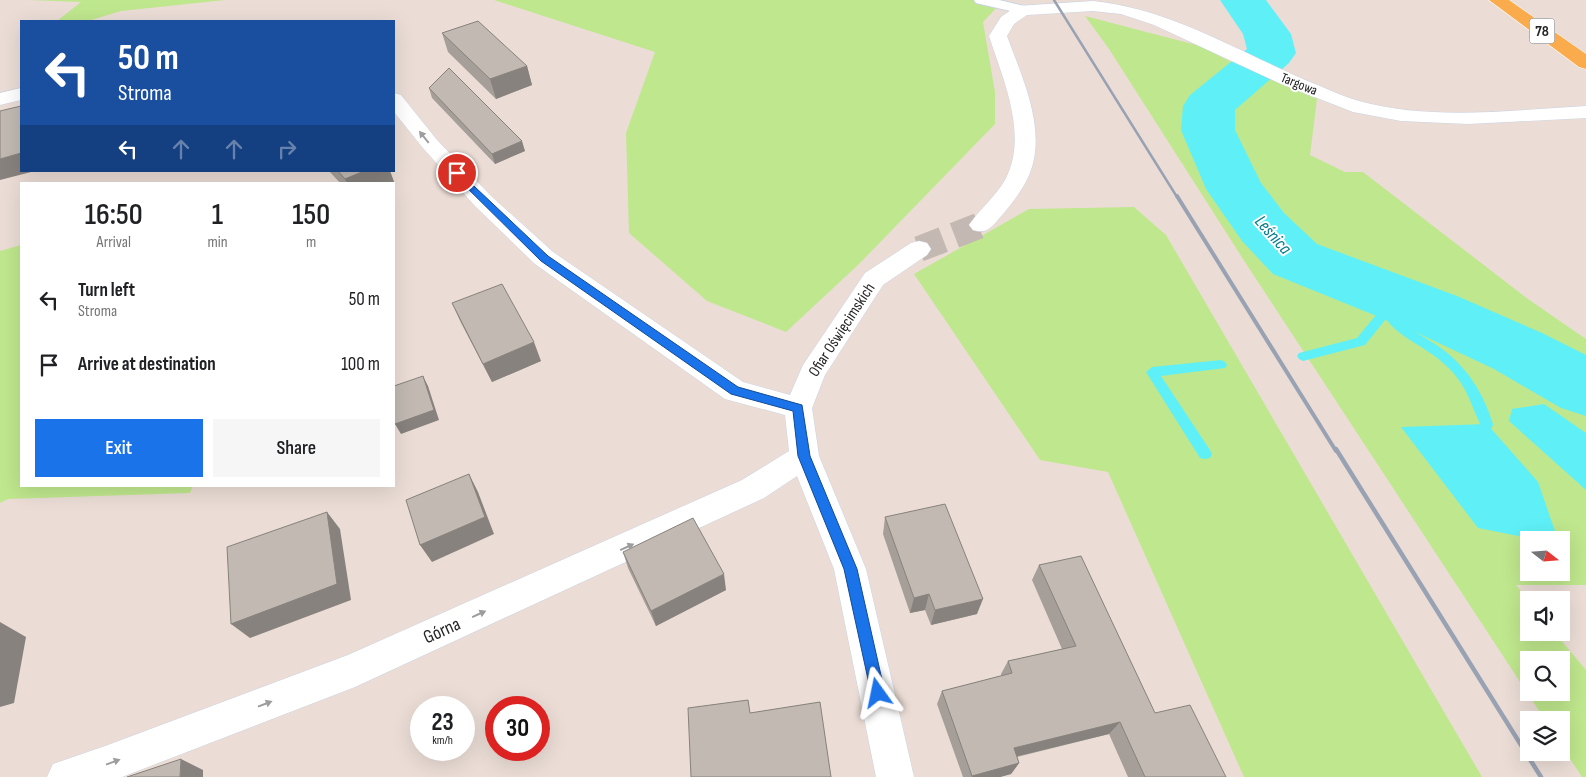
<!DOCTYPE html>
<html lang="en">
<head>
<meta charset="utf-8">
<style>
  :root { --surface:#fff; --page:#f6f6f6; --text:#202124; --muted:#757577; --accent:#1a73e8 }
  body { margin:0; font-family:"Sofia Sans Condensed",sans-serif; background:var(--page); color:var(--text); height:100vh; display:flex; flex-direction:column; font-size:19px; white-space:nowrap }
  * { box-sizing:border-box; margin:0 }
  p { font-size:16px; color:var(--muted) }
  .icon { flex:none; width:28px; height:28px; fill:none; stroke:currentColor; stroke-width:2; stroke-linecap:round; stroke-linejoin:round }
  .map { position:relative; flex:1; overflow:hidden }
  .side { position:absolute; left:20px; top:182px; width:375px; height:305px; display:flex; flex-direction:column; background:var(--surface); border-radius:0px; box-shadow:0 5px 20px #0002 }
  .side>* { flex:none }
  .guide { position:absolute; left:20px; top:20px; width:375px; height:152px; border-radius:0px; box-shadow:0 5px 20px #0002; background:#1a4fa0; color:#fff; overflow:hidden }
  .needle { width:32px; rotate:107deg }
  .controls { position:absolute; left:1520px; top:531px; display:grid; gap:10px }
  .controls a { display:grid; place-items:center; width:50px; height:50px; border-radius:0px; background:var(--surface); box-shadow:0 5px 20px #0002; font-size:25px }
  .speed { position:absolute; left:410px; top:696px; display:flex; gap:10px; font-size:25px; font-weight:700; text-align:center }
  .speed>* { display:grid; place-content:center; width:65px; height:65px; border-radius:50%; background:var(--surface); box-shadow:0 5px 20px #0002; line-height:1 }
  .speed small { font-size:12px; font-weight:400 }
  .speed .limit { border:8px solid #d22; background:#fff; color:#111 }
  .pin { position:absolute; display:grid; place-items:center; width:42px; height:42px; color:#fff; margin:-21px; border:2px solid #fff; border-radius:50%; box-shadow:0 1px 5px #0007 }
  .me { position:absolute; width:55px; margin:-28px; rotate:348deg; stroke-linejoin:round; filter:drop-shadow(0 0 4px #0008) }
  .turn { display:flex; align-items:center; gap:18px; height:105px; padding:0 15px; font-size:22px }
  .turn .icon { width:65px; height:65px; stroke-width:2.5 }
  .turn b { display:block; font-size:35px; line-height:42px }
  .lanes { display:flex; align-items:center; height:48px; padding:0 15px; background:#0003; justify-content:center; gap:25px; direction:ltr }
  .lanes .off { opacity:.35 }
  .eta { display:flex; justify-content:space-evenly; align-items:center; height:85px; text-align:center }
  .eta b { font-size:30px; font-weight:600; line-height:35px }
  .action { display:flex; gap:10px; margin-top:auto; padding:10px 15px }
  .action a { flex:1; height:58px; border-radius:0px; background:var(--accent); color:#fff; font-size:20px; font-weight:600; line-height:58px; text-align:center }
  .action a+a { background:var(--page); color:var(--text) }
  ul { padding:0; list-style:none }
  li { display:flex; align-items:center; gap:15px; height:65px; padding:0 15px }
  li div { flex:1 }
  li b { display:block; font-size:19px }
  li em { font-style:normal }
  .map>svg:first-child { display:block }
  .green { fill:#bfe78d; fill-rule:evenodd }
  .water { fill:#5ff0f7 }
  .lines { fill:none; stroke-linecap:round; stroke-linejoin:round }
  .stream { fill:#5ff0f7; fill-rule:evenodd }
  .river { fill:#5ff0f7; fill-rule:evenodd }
  .minor-tunnel { stroke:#c4b8b3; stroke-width:26; stroke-dasharray:26 12; stroke-linecap:butt }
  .pedestrian-casing { stroke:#cbd4e1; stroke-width:2 }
  .minor-casing { stroke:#cbd4e1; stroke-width:1 }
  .primary-casing { stroke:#fff; stroke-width:1 }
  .pedestrian { fill:#fff; fill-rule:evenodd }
  .minor { fill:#fff; fill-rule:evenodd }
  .primary { fill:#faab4c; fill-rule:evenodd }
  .rail-far2 { stroke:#99a2b3; stroke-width:2.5 }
  .rail-far1 { stroke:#99a2b3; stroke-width:4 }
  .rail { stroke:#99a2b3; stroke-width:4.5 }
  .wall { fill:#a69f99 }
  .shaded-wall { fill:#87827d }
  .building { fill:#c1b9b2; stroke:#87827d }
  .oneway { fill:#9d9d9d }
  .route { fill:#1a73e8; stroke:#114b97 }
  .labels { text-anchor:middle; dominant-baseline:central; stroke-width:4; stroke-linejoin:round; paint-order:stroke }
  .far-street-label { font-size:14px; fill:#262626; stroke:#fff }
  .shield { fill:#fff; stroke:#676767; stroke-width:1 }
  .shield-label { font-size:15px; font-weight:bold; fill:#262626 }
  .street-label { font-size:16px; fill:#262626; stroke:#fff }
  .water-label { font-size:18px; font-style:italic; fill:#057e8f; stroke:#fff }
  .near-street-label { font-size:19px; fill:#262626; stroke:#fff }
</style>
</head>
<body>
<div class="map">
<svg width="1586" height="777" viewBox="0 0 1586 777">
  <rect width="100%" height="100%" fill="#ebddd6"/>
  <path class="green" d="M 29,0 L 225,0 L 121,11 L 88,21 L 57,21 L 81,2 Z
    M 494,0 L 1004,0 L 983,22 L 995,92 L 995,124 L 859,264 L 786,332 L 707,301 L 629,233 L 626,133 L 655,52 Z
    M 1085,16 L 1200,46 L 1237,65 L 1317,99 L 1310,155 L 1345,172 L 1363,172 L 1528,299 L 1586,339 L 1586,585 L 1516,585 L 1529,600 L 1529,632 L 1555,633 L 1586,670 L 1586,777 L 1582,777 L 1561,745 L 1561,720 L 1545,720 L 1243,259 L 1109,49 ZM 1529,540 L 1561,540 L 1561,572 L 1529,572 ZM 1529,660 L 1561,660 L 1561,692 L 1529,692 Z
    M 1134,207 L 1166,235 L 1482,777 L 1244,777 L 1108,472 L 1040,460 L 914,274 L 1029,209 Z
    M 21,245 L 21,486 L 193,486 L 190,493 L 8,499 L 0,503 L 0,251 Z"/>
  <path class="water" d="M 1544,404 L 1586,433 L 1586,490 L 1509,421 L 1512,409 Z
    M 1487,424 L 1538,482 L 1557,537 L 1529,538 L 1478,528 L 1401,427 Z"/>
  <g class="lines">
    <path class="stream" d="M 1376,285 L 1380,286 C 1386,297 1389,308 1397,317 C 1409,330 1427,338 1441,348 C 1467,367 1484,394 1493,424 L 1492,428 L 1482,428 C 1469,401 1467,383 1442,362 C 1424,346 1400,338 1386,319 L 1365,345 L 1303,361 L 1299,359 L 1297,356 L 1299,353 L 1357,338 L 1380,310 L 1370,289 Z
      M 1221,360 L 1225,362 L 1227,365 L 1225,368 L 1161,376 L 1210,450 L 1212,454 L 1210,458 L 1205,459 L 1200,458 L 1146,372 L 1152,367 Z"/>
    <path class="river" d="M 1220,0 L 1266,0 L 1291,34 L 1296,53 L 1289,63 L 1235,110 L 1235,130 L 1261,183 L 1284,213 L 1317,244 L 1457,296 L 1542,333 L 1586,355 L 1586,416 L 1561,408 L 1494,369 L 1411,330 L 1273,274 L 1242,241 L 1206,189 L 1181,130 L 1183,106 L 1190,95 L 1247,49 L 1243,34 Z"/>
    <path class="minor-tunnel" d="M 919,249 L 981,225"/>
    <g class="pedestrian-casing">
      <path id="pedestrian" d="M 974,0 L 999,0 L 1028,7 L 1030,10 L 1023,14 L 976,3 Z"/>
    </g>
    <g class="minor-casing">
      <path id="minor" d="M 1093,1 C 1174,9 1245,56 1320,86 C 1332,91 1345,97 1359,101 C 1431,121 1512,110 1586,106 L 1586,118 L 1468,124 L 1401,121 L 1353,112 L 1279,83 L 1154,25 L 1121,14 L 1093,11 L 1027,15 L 1014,24 L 1007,36 C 1022,77 1047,129 1030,173 C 1024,188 1013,202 1003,214 C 993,225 988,235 973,230 L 969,225 C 980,209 995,197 1005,180 C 1029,136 1003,79 989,36 L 1001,17 L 1017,6 Z
        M 21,88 L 21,100 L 0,105 L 0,93 Z
        M 394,93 L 401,95 L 437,140 L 491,196 L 553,252 L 743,382 L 790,395 L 803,365 L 865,273 L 911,243 L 919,241 L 927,243 L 931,249 L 927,255 L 883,285 L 825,375 L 812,408 L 819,456 L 866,569 L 914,777 L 876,777 L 834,569 L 797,476 L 764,498 L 355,687 L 122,777 L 47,777 L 53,764 L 108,745 L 348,655 L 742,480 L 789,451 L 785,415 L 725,399 L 535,264 L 475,206 L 423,148 L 394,112 Z"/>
    </g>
    <g class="primary-casing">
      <path id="primary" d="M 1489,0 L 1509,0 L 1586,54 L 1586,69 L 1579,67 Z"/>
    </g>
    <use href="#pedestrian" class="pedestrian"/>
    <use href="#minor" class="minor"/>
    <use href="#primary" class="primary"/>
    <path class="rail-far2" d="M 1054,0 L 1177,197"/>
    <path class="rail-far1" d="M 1177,196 L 1336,451"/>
    <path class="rail" d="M 1336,449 L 1541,777"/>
  </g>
  <path class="wall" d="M 442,33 L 527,66 L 532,85 L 496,99 L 448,52 Z
    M 429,88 L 525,151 L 495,164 L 432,98 Z
    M 329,171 L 390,171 L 394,182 L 390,184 L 341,184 Z
    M 452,303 L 541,361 L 492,382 L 461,323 Z
    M 885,517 L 977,614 L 931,625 L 925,610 L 910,613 L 883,534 Z
    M 623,552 L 726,590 L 656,626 L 628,568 Z
    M 1039,565 L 1155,713 L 1226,777 L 1128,777 L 1109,734 L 1017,757 L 1019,763 L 1011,774 L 1000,777 L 963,777 L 937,704 L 942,691 L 1001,676 L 1001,674 L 1008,661 L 1062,649 L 1032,580 Z"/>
  <path class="shaded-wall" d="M 527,66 L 532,85 L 496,99 L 490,79 Z
    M 522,141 L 525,151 L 495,164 L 492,154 Z
    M 21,153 L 21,171 L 35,171 L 0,180 L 0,159 Z
    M 364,171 L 390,171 L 394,182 L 390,184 L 347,184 L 345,179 Z
    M 534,342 L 541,361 L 492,382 L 483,364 Z
    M 423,376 L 428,386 L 439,420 L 401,434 L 395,424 Z
    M 469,474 L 478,492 L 494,534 L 432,562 L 420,545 Z
    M 327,512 L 340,529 L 351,600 L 250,638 L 231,624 Z
    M 724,574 L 726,590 L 656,626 L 651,611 Z
    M 929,594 L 925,610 L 910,613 L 914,598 Z
    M 983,599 L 977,614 L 931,625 L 935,610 Z
    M 0,622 L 26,637 L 14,703 L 0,707 Z
    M 1120,722 L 1109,734 L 1006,759 L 1014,748 Z
    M 181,759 L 203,770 L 203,777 L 180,777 Z
    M 1019,763 L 1011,774 L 1000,777 L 972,777 L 972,776 Z"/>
  <path class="building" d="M 478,21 L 527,66 L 490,79 L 442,33 Z
    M 449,68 L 522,141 L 492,154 L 429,88 Z
    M 21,106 L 21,153 L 0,159 L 0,111 Z
    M 338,171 L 364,171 L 345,179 Z
    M 502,284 L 534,342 L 483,364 L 452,303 Z
    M 423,376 L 434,410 L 395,424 L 394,420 L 394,386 Z
    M 469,474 L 485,517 L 420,545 L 406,500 Z
    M 945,504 L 983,599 L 935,610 L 929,594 L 914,598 L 885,517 Z
    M 327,512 L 337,584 L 231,624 L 227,547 Z
    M 693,518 L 724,574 L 651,611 L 623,552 Z
    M 1081,556 L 1155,713 L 1190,705 L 1226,777 L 1145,777 L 1120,722 L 1014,748 L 1019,763 L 972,776 L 942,691 L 1012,673 L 1008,661 L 1076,646 L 1039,565 Z
    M 748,700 L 750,713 L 820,702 L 831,777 L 691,777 L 688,708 Z
    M 181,759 L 180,777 L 127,777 Z"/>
  <defs><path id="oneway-solid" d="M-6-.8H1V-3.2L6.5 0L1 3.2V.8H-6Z" transform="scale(1.25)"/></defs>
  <g class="oneway">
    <use href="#oneway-solid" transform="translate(424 137) rotate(-129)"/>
    <use href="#oneway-solid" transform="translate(627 547) rotate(-24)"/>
    <use href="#oneway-solid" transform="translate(479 614) rotate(-24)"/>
    <use href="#oneway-solid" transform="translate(265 704) rotate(-21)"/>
    <use href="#oneway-solid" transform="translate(113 762) rotate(-20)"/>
  </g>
  <path class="route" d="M 457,170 L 548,256 L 738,387 L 802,405 L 810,456 L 857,569 L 885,693 L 883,699 L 878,701 L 873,699 L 871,693 L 844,569 L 798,456 L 793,411 L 731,394 L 541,261 L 454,175 L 452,173 Z"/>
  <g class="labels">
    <g class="far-street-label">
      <text transform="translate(1299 84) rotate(22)">Targowa</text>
    </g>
    <rect class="shield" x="1529.5" y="18.5" width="25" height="25" rx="4"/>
    <g class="shield-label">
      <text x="1542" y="31">78</text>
    </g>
    <g class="street-label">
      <text transform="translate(842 330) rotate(-57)">Ofiar Oświęcimskich</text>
    </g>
    <g class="water-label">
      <text transform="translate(1273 235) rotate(48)">Leśnica</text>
    </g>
    <g class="near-street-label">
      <text transform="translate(442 631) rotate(-24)">Górna</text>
    </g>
  </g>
</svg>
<div class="controls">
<a><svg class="needle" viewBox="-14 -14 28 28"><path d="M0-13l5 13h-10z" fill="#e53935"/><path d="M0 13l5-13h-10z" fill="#757577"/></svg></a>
<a><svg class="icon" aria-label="sound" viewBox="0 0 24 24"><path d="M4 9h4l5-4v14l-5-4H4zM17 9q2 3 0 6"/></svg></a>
<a><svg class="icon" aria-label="search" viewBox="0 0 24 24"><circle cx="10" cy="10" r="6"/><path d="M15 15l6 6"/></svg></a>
<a><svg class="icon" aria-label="layers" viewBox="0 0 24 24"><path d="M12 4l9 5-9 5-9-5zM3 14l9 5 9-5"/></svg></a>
</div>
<div class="speed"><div>23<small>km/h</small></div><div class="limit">30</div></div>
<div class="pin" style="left:457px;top:173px;background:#d93025"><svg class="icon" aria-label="arrive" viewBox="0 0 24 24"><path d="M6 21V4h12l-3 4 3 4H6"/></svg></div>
<svg class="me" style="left:878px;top:693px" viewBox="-20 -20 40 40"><path d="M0-17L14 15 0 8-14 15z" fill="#1a73e8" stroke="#fff" stroke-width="4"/></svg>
<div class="guide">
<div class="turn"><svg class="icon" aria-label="left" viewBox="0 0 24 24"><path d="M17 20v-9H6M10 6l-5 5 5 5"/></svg><div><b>50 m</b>Stroma</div></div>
<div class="lanes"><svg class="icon" aria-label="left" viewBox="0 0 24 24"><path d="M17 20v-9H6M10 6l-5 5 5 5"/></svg><svg class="icon off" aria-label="ahead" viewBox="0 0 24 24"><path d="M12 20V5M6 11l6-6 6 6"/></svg><svg class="icon off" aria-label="ahead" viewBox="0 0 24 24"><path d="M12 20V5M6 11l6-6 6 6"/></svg><svg class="icon off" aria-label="right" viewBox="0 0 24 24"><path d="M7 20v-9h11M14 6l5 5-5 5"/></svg></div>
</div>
<section class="side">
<div class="eta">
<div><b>16:50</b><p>Arrival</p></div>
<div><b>1</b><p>min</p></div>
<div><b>150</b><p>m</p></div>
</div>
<ul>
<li><svg class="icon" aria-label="left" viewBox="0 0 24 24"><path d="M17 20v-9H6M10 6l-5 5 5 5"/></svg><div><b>Turn left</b><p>Stroma</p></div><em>50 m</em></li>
<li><svg class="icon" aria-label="arrive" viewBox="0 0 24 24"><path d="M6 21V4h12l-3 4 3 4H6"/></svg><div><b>Arrive at destination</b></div><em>100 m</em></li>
</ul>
<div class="action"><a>Exit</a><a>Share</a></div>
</section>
</div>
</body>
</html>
